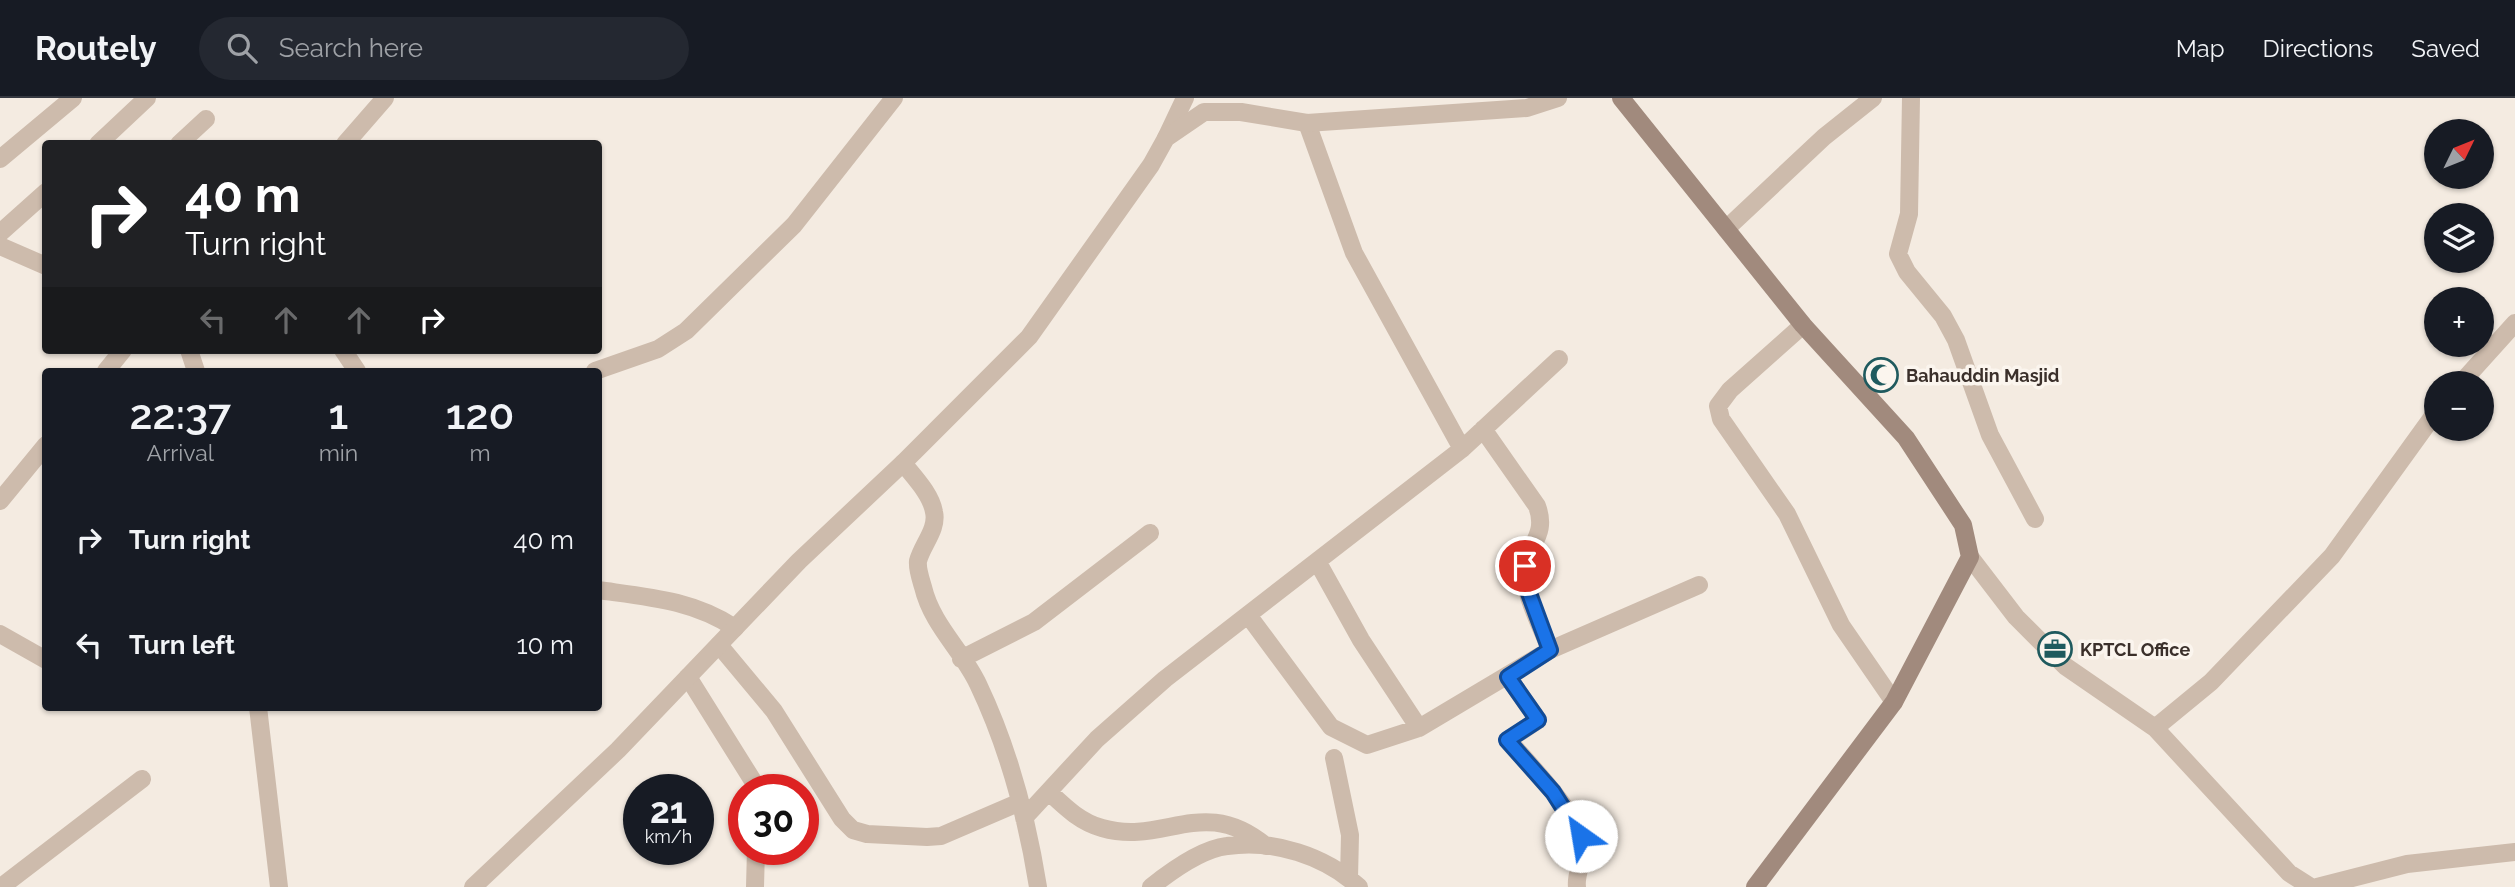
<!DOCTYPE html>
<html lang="en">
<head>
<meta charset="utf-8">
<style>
  :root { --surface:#171b24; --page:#242831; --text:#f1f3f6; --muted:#9ea1a6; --line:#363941 }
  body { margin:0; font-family:Raleway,sans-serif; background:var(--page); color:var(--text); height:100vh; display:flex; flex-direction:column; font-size:26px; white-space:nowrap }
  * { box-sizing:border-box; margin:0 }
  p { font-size:23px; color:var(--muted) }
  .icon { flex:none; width:38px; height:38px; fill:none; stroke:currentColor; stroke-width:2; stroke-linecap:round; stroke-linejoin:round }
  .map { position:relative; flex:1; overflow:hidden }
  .drawer { position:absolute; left:42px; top:270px; width:560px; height:343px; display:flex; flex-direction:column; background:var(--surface); border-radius:7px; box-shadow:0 2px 5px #0004 }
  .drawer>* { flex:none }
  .top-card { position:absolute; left:42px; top:42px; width:560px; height:214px; border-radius:7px; box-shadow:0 2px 5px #0004; background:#202124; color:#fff; overflow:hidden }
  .needle { width:46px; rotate:47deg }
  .buttons { position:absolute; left:2424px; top:21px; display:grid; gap:14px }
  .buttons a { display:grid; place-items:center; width:70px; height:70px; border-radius:50%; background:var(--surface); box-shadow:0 2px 5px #0004; font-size:35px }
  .speed { position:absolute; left:623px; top:676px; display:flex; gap:14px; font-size:35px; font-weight:700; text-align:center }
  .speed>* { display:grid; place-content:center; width:91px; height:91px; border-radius:50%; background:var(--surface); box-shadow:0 2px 5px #0004; line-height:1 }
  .speed small { font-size:18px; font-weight:400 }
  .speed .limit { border:10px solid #d22; background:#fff; color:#111 }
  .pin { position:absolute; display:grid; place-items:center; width:60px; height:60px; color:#fff; margin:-30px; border:4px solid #fff; border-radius:50%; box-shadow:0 2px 7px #0007 }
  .me { position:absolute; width:77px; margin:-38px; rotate:328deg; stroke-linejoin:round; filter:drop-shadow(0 0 5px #0008) }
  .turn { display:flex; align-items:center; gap:24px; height:147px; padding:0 28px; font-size:32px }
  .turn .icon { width:91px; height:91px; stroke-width:2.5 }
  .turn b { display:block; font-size:49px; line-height:60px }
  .lanes { display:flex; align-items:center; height:66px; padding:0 28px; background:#0003; justify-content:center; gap:35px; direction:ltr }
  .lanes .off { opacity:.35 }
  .eta { display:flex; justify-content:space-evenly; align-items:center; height:119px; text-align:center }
  .eta b { font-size:42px; font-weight:600; line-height:49px }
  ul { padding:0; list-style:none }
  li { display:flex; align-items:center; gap:21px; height:105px; padding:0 28px }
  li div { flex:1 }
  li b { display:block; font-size:26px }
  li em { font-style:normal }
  header { display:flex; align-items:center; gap:42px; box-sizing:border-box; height:98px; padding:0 35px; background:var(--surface); border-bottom:2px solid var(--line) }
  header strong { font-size:33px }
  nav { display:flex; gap:38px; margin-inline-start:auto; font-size:24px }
  .search { width:490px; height:63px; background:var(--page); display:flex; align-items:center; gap:18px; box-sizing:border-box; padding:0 24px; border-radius:38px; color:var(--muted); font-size:26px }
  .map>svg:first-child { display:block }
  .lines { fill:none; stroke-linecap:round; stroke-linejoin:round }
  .minor { stroke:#cdbbac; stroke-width:18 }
  .tertiary { stroke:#cdbbac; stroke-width:18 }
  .secondary { stroke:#a18a7d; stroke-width:18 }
  .route-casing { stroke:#114b97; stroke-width:18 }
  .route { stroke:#1a73e8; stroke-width:12 }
  .labels { text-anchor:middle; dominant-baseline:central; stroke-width:7; stroke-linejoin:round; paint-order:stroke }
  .poi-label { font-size:18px; font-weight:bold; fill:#3b302b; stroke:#fbf5ee; text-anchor:start }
</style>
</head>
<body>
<header>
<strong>Routely</strong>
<div class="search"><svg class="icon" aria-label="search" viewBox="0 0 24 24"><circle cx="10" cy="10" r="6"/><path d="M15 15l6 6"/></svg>Search here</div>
<nav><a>Map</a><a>Directions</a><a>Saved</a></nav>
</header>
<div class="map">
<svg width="2515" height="789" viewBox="0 0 2515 789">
  <rect width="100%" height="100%" fill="#f4ebe1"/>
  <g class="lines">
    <path class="minor" d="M 1911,0 L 1909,116 L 1898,156 L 1907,174 L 1943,218 L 1956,242 L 1990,337 L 2035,421
      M 1307,25 L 1354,155 L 1462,351
      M 1166,40 L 1185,0
      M 98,46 L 147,0
      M 179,46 L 206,21
      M 0,61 L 73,0
      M 1726,131 L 1824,39 L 1873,0
      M 0,135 L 46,94
      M 1803,227 L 1730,292 L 1718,308 L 1721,321 L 1787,416 L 1841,527 L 1894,604
      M 343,252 L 357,273
      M 106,273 L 123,252
      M 595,273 L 658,251 L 686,233 L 794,127 L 894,0
      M 2461,285 L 2515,225
      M 1483,331 L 1537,408 C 1548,438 1527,446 1525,472 C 1524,498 1541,527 1550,552
      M 903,365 C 914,379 931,396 934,414 C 938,431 922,447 918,463 C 917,471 921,482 923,489 C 932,527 962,552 978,586 C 1008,649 1027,720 1038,789
      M 0,403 L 46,347
      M 1970,459 L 2016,519 L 2065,568 L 2155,630 L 2289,775 L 2311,789
      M 1317,463 L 1361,542 L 1419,630
      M 598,492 C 648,499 693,502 735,530
      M 1248,517 L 1331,629 L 1367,647 L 1419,630 L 1550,552 L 1699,487
      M 0,536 L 46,562
      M 719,547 L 774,613 L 842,721 L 853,732 L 867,736 L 927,739 L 941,738 L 1020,704
      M 961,561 L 1034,524 L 1150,435
      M 688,579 L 758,691
      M 1508,579 L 1538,622 L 1508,642 C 1528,665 1579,717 1583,747 C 1585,761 1575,775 1577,789
      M 2155,630 L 2211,584 L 2332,458 L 2436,314
      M 1334,660 L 1350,737 L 1349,780
      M 1049,694 C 1065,709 1080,724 1102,730 C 1165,748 1203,696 1266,748
      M 1024,720 L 1097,641 L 1165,581 L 1462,351 L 1559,261
      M 1,789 L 142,681
      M 755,789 L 756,751
      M 1151,789 C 1171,773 1201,751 1227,748 C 1274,741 1325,758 1359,789
      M 2317,789 L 2407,766 L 2515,754"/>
    <path class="tertiary" d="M 345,46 L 385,0
      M 0,148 L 46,168
      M 189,252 L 196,273
      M 258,609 L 279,789
      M 473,789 L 618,652 L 799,463 L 903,365 L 1029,239 L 1151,67 L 1166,40 L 1204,14 L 1241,14 L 1307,25 L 1527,10 L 1558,0"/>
    <path class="secondary" d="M 1621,0 L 1803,227 L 1906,340 L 1963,427 L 1970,459 L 1894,604 L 1755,789"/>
  </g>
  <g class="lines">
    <g class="route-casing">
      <path id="route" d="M 1525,468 L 1526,487 L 1550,552 L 1508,579 L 1538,622 L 1507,642 L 1553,694 L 1581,738"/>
    </g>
    <use href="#route" class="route"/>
  </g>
  <defs>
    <g id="mosque-ring" transform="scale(1.75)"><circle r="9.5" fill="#fbf5ee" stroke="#1f5a5e" stroke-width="1.5"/><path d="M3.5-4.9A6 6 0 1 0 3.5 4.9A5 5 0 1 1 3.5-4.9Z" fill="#1f5a5e"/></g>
    <g id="office-ring" transform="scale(1.75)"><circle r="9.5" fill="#fbf5ee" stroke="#1f5a5e" stroke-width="1.5"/><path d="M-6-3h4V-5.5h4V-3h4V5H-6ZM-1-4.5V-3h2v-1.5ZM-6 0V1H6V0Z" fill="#1f5a5e"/></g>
  </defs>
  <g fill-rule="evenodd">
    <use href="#mosque-ring" x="1881" y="277"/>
    <use href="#office-ring" x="2055" y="551"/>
  </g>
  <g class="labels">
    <g class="poi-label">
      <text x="1906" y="277">Bahauddin Masjid</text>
      <text x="2080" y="551">KPTCL Office</text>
    </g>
  </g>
</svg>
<div class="buttons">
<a><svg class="needle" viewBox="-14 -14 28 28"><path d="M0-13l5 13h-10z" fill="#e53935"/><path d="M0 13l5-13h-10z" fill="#9ea1a6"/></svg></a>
<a><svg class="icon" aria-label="layers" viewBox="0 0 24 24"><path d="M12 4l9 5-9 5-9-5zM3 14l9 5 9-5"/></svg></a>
<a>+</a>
<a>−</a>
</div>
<div class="speed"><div>21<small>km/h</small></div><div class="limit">30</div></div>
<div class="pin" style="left:1525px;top:468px;background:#d93025"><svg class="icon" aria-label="arrive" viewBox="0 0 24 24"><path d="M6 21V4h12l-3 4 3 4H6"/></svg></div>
<svg class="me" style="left:1581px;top:738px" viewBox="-20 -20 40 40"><circle r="19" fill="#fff"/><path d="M0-13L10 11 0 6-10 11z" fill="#1a73e8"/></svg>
<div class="top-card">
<div class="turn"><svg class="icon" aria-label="right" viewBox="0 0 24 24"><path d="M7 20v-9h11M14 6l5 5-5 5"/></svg><div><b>40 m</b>Turn right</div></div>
<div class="lanes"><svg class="icon off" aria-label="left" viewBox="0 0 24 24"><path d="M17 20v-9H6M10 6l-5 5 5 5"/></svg><svg class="icon off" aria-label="ahead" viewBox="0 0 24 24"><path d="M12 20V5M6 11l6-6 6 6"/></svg><svg class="icon off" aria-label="ahead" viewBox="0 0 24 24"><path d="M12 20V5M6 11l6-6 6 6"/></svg><svg class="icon" aria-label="right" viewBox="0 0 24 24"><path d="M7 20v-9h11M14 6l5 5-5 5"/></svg></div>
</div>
<section class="drawer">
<div class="eta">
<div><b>22:37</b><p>Arrival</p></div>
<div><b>1</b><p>min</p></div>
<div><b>120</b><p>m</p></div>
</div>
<ul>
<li><svg class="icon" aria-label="right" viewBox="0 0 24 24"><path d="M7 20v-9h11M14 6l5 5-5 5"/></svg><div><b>Turn right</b></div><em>40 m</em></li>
<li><svg class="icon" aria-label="left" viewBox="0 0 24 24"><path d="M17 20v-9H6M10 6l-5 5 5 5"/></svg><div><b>Turn left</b></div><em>10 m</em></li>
</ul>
</section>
</div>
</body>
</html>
